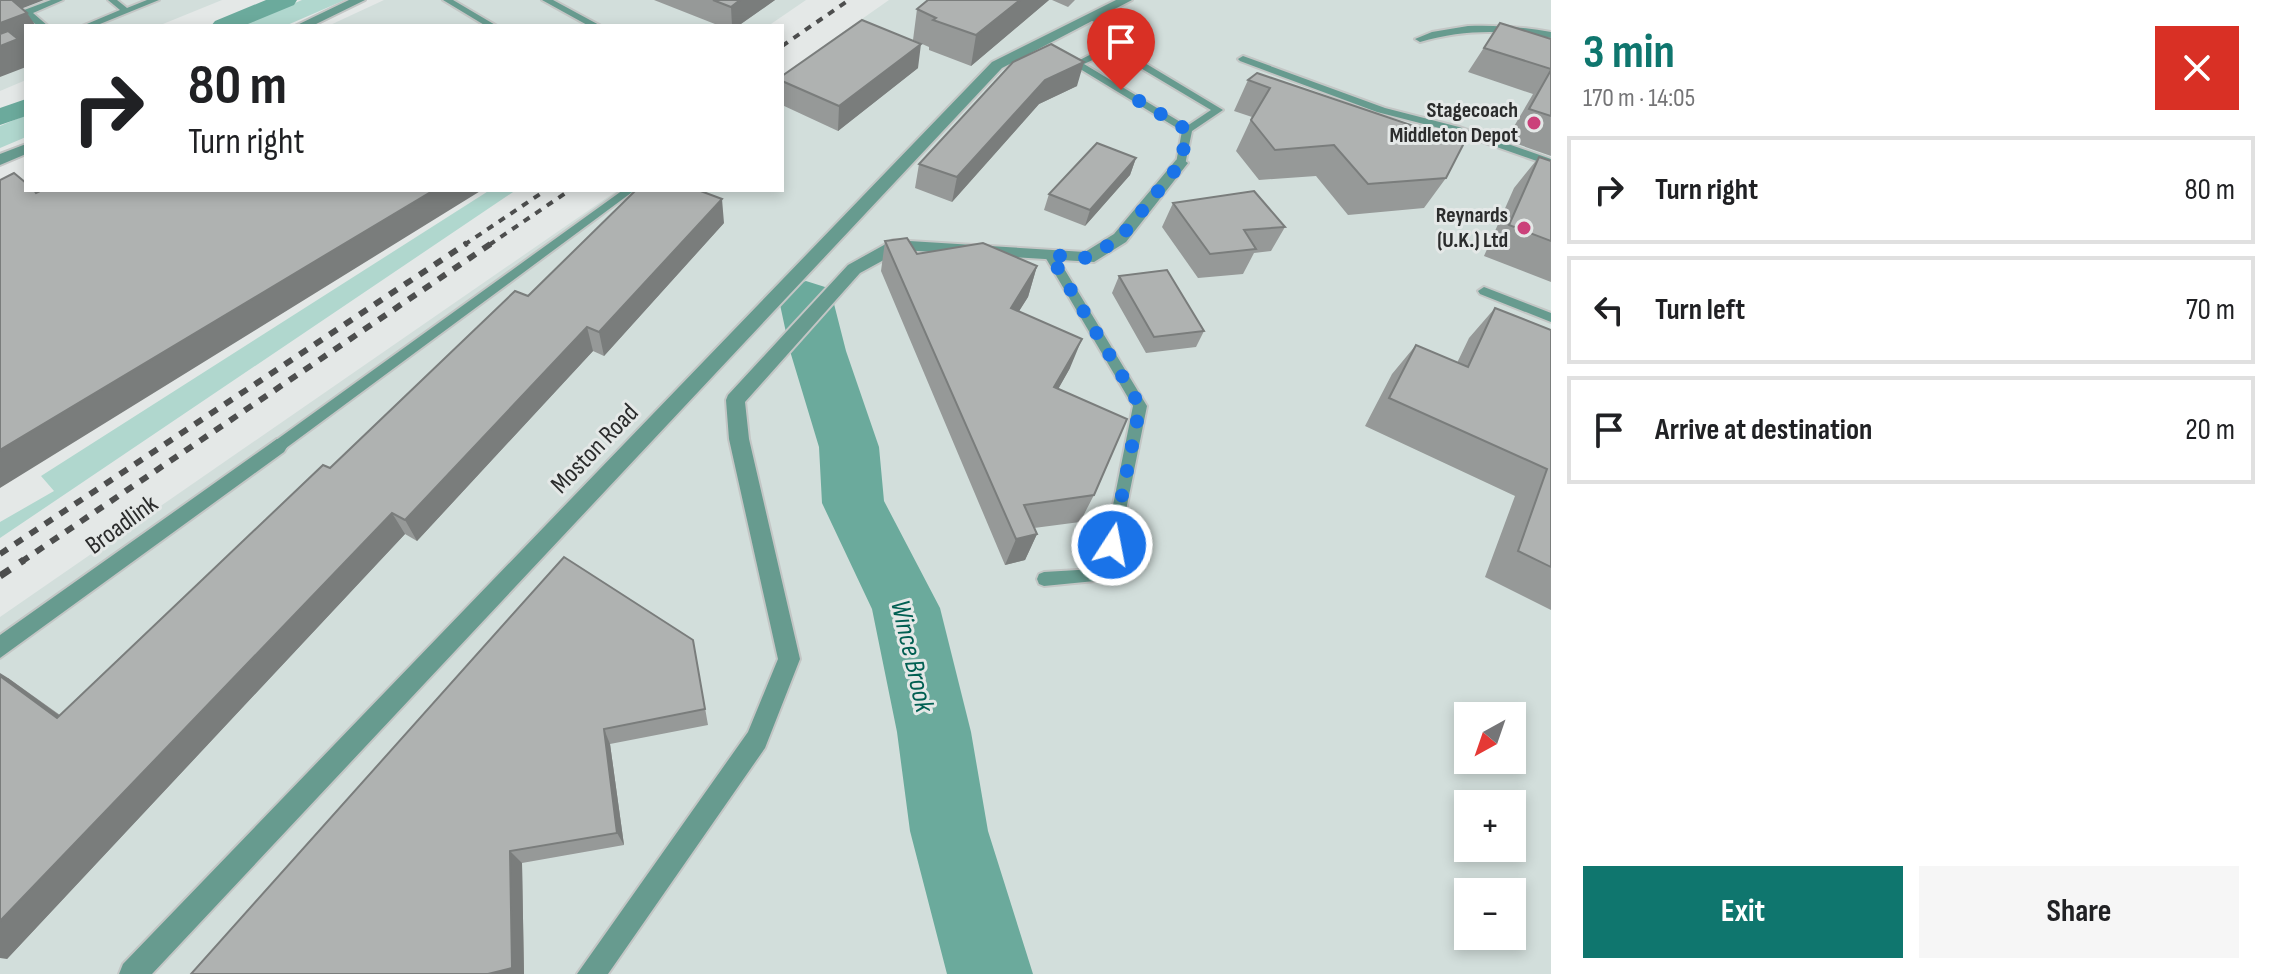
<!DOCTYPE html>
<html lang="en">
<head>
<meta charset="utf-8">
<style>
  :root { --surface:#fff; --page:#f6f6f6; --text:#202124; --muted:#757577; --line:#e0e0e0; --accent:#0f766e }
  body { margin:0; font-family:"Sofia Sans Condensed",sans-serif; background:var(--page); color:var(--text); height:100vh; display:flex; flex-direction:column; font-size:30px; white-space:nowrap }
  * { box-sizing:border-box; margin:0 }
  p { font-size:26px; color:var(--muted) }
  .icon { flex:none; width:44px; height:44px; fill:none; stroke:currentColor; stroke-width:2; stroke-linecap:round; stroke-linejoin:round }
  .map { position:relative; flex:1; overflow:hidden }
  .sheet { display:flex; flex-direction:column; background:var(--surface); width:720px }
  .sheet>* { flex:none }
  .hud { position:absolute; left:24px; top:24px; width:760px; height:168px; border-radius:0px; box-shadow:0 4px 12px #0003; background:#fff; color:var(--text); overflow:hidden }
  .needle { width:52px; rotate:220deg }
  .fabs { position:absolute; left:1454px; top:702px; display:grid; gap:16px }
  .fabs a { display:grid; place-items:center; width:72px; height:72px; border-radius:0px; background:var(--surface); box-shadow:0 4px 12px #0003; font-size:40px }
  .pin { position:absolute; display:grid; place-items:center; width:68px; height:68px; color:#fff; margin:-82px -34px; border-radius:50% 50% 50% 0; rotate:-45deg; box-shadow:0 0 8px #0007 }
  .pin .icon { rotate:45deg }
  .me { position:absolute; width:88px; margin:-44px; rotate:11deg; stroke-linejoin:round; filter:drop-shadow(0 0 6px #0008) }
  .turn { display:flex; align-items:center; gap:28px; height:168px; padding:0 32px; font-size:36px }
  .turn .icon { width:104px; height:104px; stroke-width:2.5 }
  .turn b { display:block; font-size:56px; line-height:68px }
  .round { display:grid; place-items:center; flex:none; width:84px; height:84px; border-radius:0px; background:var(--page) }
  .summary { display:flex; align-items:center; justify-content:space-between; height:136px; padding:0 32px }
  h1 { font-size:48px; font-weight:700; line-height:60px; color:var(--accent) }
  .primary-button { display:flex; gap:16px; margin-top:auto; padding:16px 32px }
  .primary-button a { flex:1; height:92px; border-radius:0px; background:var(--accent); color:#fff; font-size:32px; font-weight:700; line-height:92px; text-align:center }
  .primary-button a+a { background:var(--page); color:var(--text) }
  ul { padding:0; list-style:none }
  li { display:flex; align-items:center; gap:24px; height:108px; margin:0 16px 12px; padding:0 16px; border:4px solid var(--line); border-radius:0px }
  li div { flex:1 }
  li b { display:block; font-size:30px }
  li em { font-style:normal }
  main { display:flex; flex:1; min-height:0 }
  .map>svg:first-child { display:block }
  .built { fill:#d2dedb; fill-rule:evenodd }
  .green { fill:#b0d7ce }
  .lines { fill:none; stroke-linecap:round; stroke-linejoin:round }
  .canal { fill:#6baa9c; fill-rule:evenodd }
  .river { fill:#6baa9c; fill-rule:evenodd }
  .service-casing { stroke:#c3c6c5; stroke-width:4 }
  .minor-casing { stroke:#c3c6c5; stroke-width:4 }
  .tertiary-casing { stroke:#c3c6c5; stroke-width:4 }
  .service { fill:#679b8f; fill-rule:evenodd }
  .minor { fill:#679b8f; fill-rule:evenodd }
  .tertiary { fill:#679b8f; fill-rule:evenodd }
  .rail-far2 { stroke:#4d4e4e; stroke-width:4; stroke-dasharray:7 7; stroke-linecap:butt }
  .rail-far1 { stroke:#4d4e4e; stroke-width:6; stroke-dasharray:9 9; stroke-linecap:butt }
  .rail { stroke:#4d4e4e; stroke-width:7; stroke-dasharray:12 12; stroke-linecap:butt }
  .wall { fill:#969998 }
  .shaded-wall { fill:#7a7d7c }
  .building { fill:#afb2b1; stroke:#7a7d7c; stroke-width:2 }
  .route { stroke:#1a73e8; stroke-width:14; stroke-dasharray:0 25.2 }
  .poi-dot { fill:#cb417a; stroke:#e4e8e7; stroke-width:3 }
  .labels { text-anchor:middle; dominant-baseline:central; stroke-width:6; stroke-linejoin:round; paint-order:stroke }
  .far-poi-label { font-size:22px; font-weight:bold; fill:#2b2c2c; stroke:#e4e8e7; text-anchor:end }
  .street-label { font-size:26px; fill:#2b2c2c; stroke:#e4e8e7 }
  .water-label { font-size:28px; font-style:italic; fill:#015f52; stroke:#e4e8e7 }
</style>
</head>
<body>
<main>
<div class="map">
<svg width="1551" height="974" viewBox="0 0 1551 974">
  <rect width="100%" height="100%" fill="#e4e8e7"/>
  <path class="built" d="M 0,0 L 222,0 L 158,26 L 26,26 L 26,80 L 0,91 Z
    M 384,0 L 806,0 L 768,26 L 328,26 Z
    M 889,0 L 1551,0 L 1551,974 L 0,974 L 0,617 L 618,190 L 782,190 L 782,75 ZM 1468,716 L 1512,716 L 1512,760 L 1468,760 ZM 1468,804 L 1512,804 L 1512,848 L 1468,848 ZM 1468,892 L 1512,892 L 1512,936 L 1468,936 Z"/>
  <path class="green" d="M 302,0 L 345,0 L 285,26 L 240,26 Z
    M 26,115 L 26,137 L 0,148 L 0,126 Z
    M 490,190 L 516,190 L 0,538 L 0,522 L 54,491 L 41,476 Z"/>
  <g class="lines">
    <path class="canal" d="M 266,0 L 297,0 L 294,5 L 243,26 L 211,26 L 215,21 Z
      M 26,99 L 26,116 L 0,125 L 0,108 Z"/>
    <path class="river" d="M 806,281 L 825,287 L 833,300 L 846,351 L 879,447 L 884,501 L 940,608 L 971,732 L 988,831 L 1033,974 L 947,974 L 910,831 L 897,732 L 872,609 L 822,503 L 819,447 L 790,351 L 779,300 L 787,287 Z"/>
    <g class="service-casing">
      <path id="service" d="M 51,0 L 63,0 L 33,13 L 48,26 L 38,26 L 25,16 L 0,25 L 0,19 Z
        M 108,0 L 117,0 L 127,8 L 147,0 L 159,0 L 95,26 L 82,26 L 120,10 Z
        M 443,0 L 453,0 L 497,26 L 486,26 Z
        M 542,0 L 553,0 L 601,26 L 589,26 Z
        M 1089,15 L 1095,15 L 1133,38 L 1125,40 L 1089,19 Z
        M 1468,26 C 1496,25 1523,27 1551,32 L 1551,38 C 1505,30 1465,29 1420,42 L 1415,39 L 1432,32 Z
        M 1109,45 L 1115,45 L 1223,110 L 1192,131 L 1185,165 L 1181,166 L 1176,163 L 1182,131 L 1072,64 ZM 1112,51 L 1211,110 L 1187,126 L 1084,64 Z
        M 1243,56 L 1385,108 L 1459,127 L 1551,159 L 1551,166 L 1451,131 L 1377,112 L 1240,61 L 1238,59 Z
        M 623,190 L 635,190 L 282,451 L 272,451 L 270,447 L 272,443 Z
        M 1050,251 L 1054,252 L 1147,406 L 1119,545 L 1105,580 L 1044,586 L 1039,584 L 1037,579 L 1039,574 L 1044,572 L 1095,569 L 1105,545 L 1133,406 L 1044,255 Z
        M 1484,287 L 1551,313 L 1551,322 L 1480,294 L 1478,291 Z"/>
    </g>
    <g class="minor-casing">
      <path id="minor" d="M 1116,0 L 1132,0 L 1002,68 L 152,974 L 119,974 L 123,964 L 992,62 Z
        M 1181,158 L 1188,163 L 1126,242 L 1094,262 L 902,250 L 860,273 L 745,402 L 749,439 L 800,659 L 765,748 L 608,974 L 577,974 L 748,732 L 778,659 L 729,439 L 726,400 L 728,395 L 848,265 L 893,240 L 1085,252 L 1114,234 L 1176,160 Z
        M 277,439 L 284,442 L 287,447 L 284,452 L 0,658 L 0,635 Z"/>
    </g>
    <g class="tertiary-casing">
      <path id="tertiary" d="M 349,0 L 365,0 L 312,26 L 295,26 Z
        M 26,144 L 26,154 L 0,165 L 0,154 Z"/>
    </g>
    <use href="#service" class="service"/>
    <use href="#minor" class="minor"/>
    <use href="#tertiary" class="tertiary"/>
    <path class="rail-far2" d="M 782,46 L 849,0
      M 464,245 L 546,190
      M 489,245 L 570,190"/>
    <path class="rail-far1" d="M 0,554 L 467,243
      M 21,562 L 492,243"/>
    <path class="rail" d="M 0,576 L 24,560"/>
  </g>
  <path class="wall" d="M 654,0 L 775,0 L 738,26 L 720,26 Z
    M 1049,0 L 971,66 L 929,50 L 929,47 L 913,40 L 917,9 Z
    M 1052,0 L 1075,0 L 1068,7 Z
    M 1500,23 L 1551,39 L 1551,156 L 1506,140 L 1533,94 L 1468,72 Z
    M 1051,44 L 1077,86 L 1039,104 L 952,202 L 915,188 L 919,164 Z
    M 918,68 L 838,131 L 782,105 L 782,76 Z
    M 1257,73 L 1446,178 L 1424,208 L 1348,215 L 1316,176 L 1259,180 L 1236,151 L 1252,117 L 1234,111 L 1248,80 Z
    M 1539,157 L 1551,161 L 1551,282 L 1484,256 L 1514,188 Z
    M 1136,158 L 1130,175 L 1085,226 L 1044,210 L 1049,194 Z
    M 1173,203 L 1285,227 L 1271,251 L 1254,253 L 1243,274 L 1198,278 L 1162,227 Z
    M 724,223 L 604,356 L 593,351 L 417,541 L 405,534 L 7,959 L 8,678 L 60,715 L 330,468 L 528,296 Z
    M 885,241 L 917,254 L 1037,266 L 1028,297 L 1019,311 L 1070,368 L 1058,389 L 1094,495 L 1080,522 L 1034,528 L 1037,534 L 1025,560 L 1005,565 L 881,271 Z
    M 1119,276 L 1204,331 L 1196,347 L 1146,353 L 1112,293 Z
    M 1495,308 L 1551,330 L 1551,610 L 1485,577 L 1515,496 L 1365,426 L 1392,374 L 1416,345 L 1457,363 L 1469,338 Z
    M 693,640 L 708,725 L 610,744 L 624,845 L 522,863 L 524,974 L 191,974 Z"/>
  <path class="shaded-wall" d="M 11,0 L 44,0 L 18,10 Z
    M 740,0 L 775,0 L 738,26 L 732,26 L 731,7 Z
    M 1020,0 L 1049,0 L 971,66 L 976,35 Z
    M 27,13 L 36,26 L 26,26 L 26,67 L 0,77 L 0,23 Z
    M 921,44 L 918,68 L 838,131 L 839,106 Z
    M 1084,62 L 1077,86 L 1039,104 L 952,202 L 957,177 L 1045,80 Z
    M 1136,158 L 1130,175 L 1085,226 L 1090,210 Z
    M 434,190 L 482,190 L 0,488 L 0,450 Z
    M 722,199 L 724,223 L 604,356 L 599,332 Z
    M 1037,266 L 1028,297 L 1002,338 L 1011,308 Z
    M 587,327 L 593,351 L 417,541 L 405,520 Z
    M 1082,339 L 1070,368 L 1043,416 L 1054,387 Z
    M 392,513 L 405,534 L 7,959 L 0,958 L 0,921 Z
    M 1037,534 L 1025,560 L 1005,565 L 1016,539 Z
    M 0,673 L 8,678 L 85,734 L 57,718 L 0,676 Z
    M 604,729 L 610,744 L 624,845 L 617,833 Z
    M 510,851 L 522,863 L 524,974 L 488,974 Z"/>
  <path class="building" d="M 0,0 L 12,0 L 27,13 L 0,23 Z
    M 713,0 L 740,0 L 731,7 Z
    M 928,0 L 1020,0 L 976,35 L 933,20 L 936,18 L 917,9 Z
    M 862,20 L 921,44 L 839,106 L 782,81 L 782,76 Z
    M 1500,23 L 1551,39 L 1551,69 L 1484,48 Z
    M 8,31 L 18,39 L 0,46 L 0,34 Z
    M 1051,44 L 1084,62 L 1045,80 L 957,177 L 919,164 L 1013,62 Z
    M 1551,70 L 1551,116 L 1529,109 Z
    M 1257,73 L 1464,143 L 1446,178 L 1368,184 L 1334,145 L 1275,150 L 1251,120 L 1270,88 L 1248,80 Z
    M 1097,143 L 1136,158 L 1090,210 L 1049,194 Z
    M 1539,157 L 1551,161 L 1551,241 L 1509,225 Z
    M 14,173 L 26,183 L 26,190 L 34,190 L 36,193 L 42,190 L 434,190 L 0,450 L 0,180 Z
    M 636,190 L 698,190 L 722,199 L 599,332 L 587,327 L 405,520 L 392,513 L 0,921 L 0,676 L 57,718 L 323,465 L 330,468 L 515,291 L 528,296 Z
    M 1254,191 L 1285,227 L 1244,230 L 1256,249 L 1210,254 L 1173,203 Z
    M 907,238 L 917,254 L 983,243 L 1037,266 L 1011,308 L 1082,339 L 1054,387 L 1127,419 L 1094,495 L 1024,505 L 1037,534 L 1016,539 L 885,241 Z
    M 1167,270 L 1204,331 L 1154,337 L 1119,276 Z
    M 1495,308 L 1551,330 L 1551,567 L 1518,551 L 1547,469 L 1389,398 L 1416,345 L 1468,367 Z
    M 564,557 L 693,640 L 705,709 L 604,729 L 617,833 L 510,851 L 512,968 L 488,974 L 191,974 Z"/>
  <g class="lines">
    <path class="route" d="M 1112,545 L 1140,406 L 1050,255 L 1088,258 L 1120,238 L 1181,163 L 1187,130 L 1121,90"/>
  </g>
  <g class="poi-dot">
    <circle cx="1534" cy="123" r="8"/>
    <circle cx="1524" cy="228" r="8"/>
  </g>
  <g class="labels">
    <g class="far-poi-label">
      <text x="1518" y="110">Stagecoach<tspan x="1518" dy="25">Middleton Depot</tspan></text>
      <text x="1508" y="215">Reynards<tspan x="1508" dy="25">(U.K.) Ltd</tspan></text>
    </g>
    <g class="street-label">
      <text transform="translate(595 449) rotate(-46)">Moston Road</text>
      <text transform="translate(122 525) rotate(-36)">Broadlink</text>
    </g>
    <g class="water-label">
      <text transform="translate(912 656) rotate(77)">Wince Brook</text>
    </g>
  </g>
</svg>
<div class="fabs">
<a><svg class="needle" viewBox="-14 -14 28 28"><path d="M0-13l5 13h-10z" fill="#e53935"/><path d="M0 13l5-13h-10z" fill="#757577"/></svg></a>
<a>+</a>
<a>−</a>
</div>
<div class="pin" style="left:1121px;top:90px;background:#d93025"><svg class="icon" aria-label="arrive" viewBox="0 0 24 24"><path d="M6 21V4h12l-3 4 3 4H6"/></svg></div>
<svg class="me" style="left:1112px;top:545px" viewBox="-20 -20 40 40"><circle r="17" fill="#1a73e8" stroke="#fff" stroke-width="3"/><path d="M0-11L8 9 0 5-8 9z" fill="#fff"/></svg>
<div class="hud">
<div class="turn"><svg class="icon" aria-label="right" viewBox="0 0 24 24"><path d="M7 20v-9h11M14 6l5 5-5 5"/></svg><div><b>80 m</b>Turn right</div></div>
</div>
</div>
<section class="sheet">
<div class="summary"><div><h1>3 min</h1><p>170 m · 14:05</p></div><a class="round" style="background:#d93025;color:#fff"><svg class="icon" aria-label="close" viewBox="0 0 24 24"><path d="M6 6l12 12M18 6L6 18"/></svg></a></div>
<ul>
<li><svg class="icon" aria-label="right" viewBox="0 0 24 24"><path d="M7 20v-9h11M14 6l5 5-5 5"/></svg><div><b>Turn right</b></div><em>80 m</em></li>
<li><svg class="icon" aria-label="left" viewBox="0 0 24 24"><path d="M17 20v-9H6M10 6l-5 5 5 5"/></svg><div><b>Turn left</b></div><em>70 m</em></li>
<li><svg class="icon" aria-label="arrive" viewBox="0 0 24 24"><path d="M6 21V4h12l-3 4 3 4H6"/></svg><div><b>Arrive at destination</b></div><em>20 m</em></li>
</ul>
<div class="primary-button"><a>Exit</a><a>Share</a></div>
</section>
</main>
</body>
</html>
